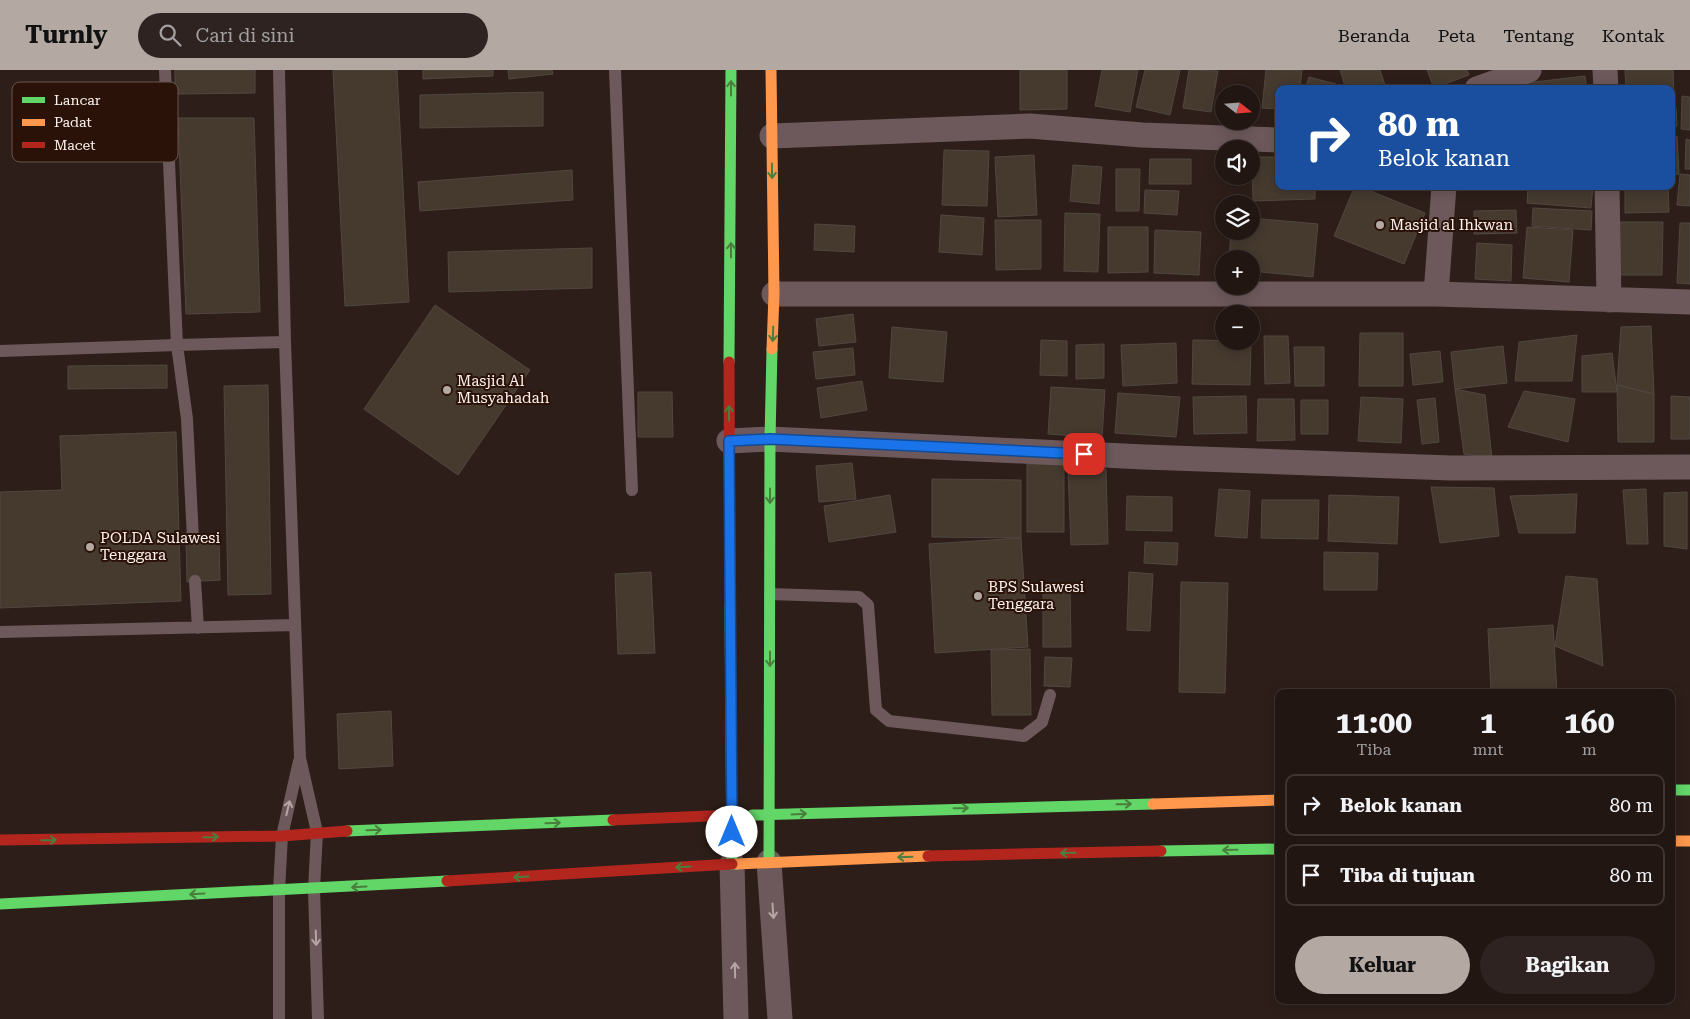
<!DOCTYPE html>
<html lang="id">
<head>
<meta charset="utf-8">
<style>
  :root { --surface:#221613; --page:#2e2321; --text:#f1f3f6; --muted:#a29fa0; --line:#3f3533; --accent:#b4a8a3 }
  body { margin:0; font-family:"Roboto Serif",serif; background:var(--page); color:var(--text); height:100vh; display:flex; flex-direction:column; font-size:19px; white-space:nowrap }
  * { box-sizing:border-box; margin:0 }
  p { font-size:16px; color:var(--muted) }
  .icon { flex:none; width:28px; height:28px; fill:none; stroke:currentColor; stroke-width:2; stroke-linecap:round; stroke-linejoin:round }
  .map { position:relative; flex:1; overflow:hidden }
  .details { position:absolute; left:1275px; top:619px; width:400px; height:315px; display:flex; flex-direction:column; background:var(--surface); border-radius:10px; box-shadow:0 2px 12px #0003,0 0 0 1px var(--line) }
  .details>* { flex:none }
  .hud { position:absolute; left:1275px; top:15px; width:400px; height:105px; border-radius:10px; box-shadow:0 2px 12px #0003,0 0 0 1px var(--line); background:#1a4fa0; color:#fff; overflow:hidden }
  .needle { width:32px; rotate:107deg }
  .tools { position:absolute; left:1215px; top:15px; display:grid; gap:10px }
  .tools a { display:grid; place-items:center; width:45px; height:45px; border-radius:50%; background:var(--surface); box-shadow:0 2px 12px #0003,0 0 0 1px var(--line); font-size:25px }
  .pin { position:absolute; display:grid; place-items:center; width:42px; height:42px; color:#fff; margin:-21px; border-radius:10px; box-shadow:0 2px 8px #0006 }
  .me { position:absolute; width:55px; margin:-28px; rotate:0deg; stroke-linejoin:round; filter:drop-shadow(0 0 4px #0008) }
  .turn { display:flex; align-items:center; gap:18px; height:105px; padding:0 20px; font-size:22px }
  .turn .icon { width:65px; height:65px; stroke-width:2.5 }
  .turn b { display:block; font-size:35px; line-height:42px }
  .eta { display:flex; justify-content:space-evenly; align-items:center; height:85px; text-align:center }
  .eta b { font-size:30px; font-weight:700; line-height:35px }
  .action { display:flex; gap:10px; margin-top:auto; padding:10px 20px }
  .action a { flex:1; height:58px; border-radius:30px; background:var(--accent); color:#111; font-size:20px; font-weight:700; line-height:58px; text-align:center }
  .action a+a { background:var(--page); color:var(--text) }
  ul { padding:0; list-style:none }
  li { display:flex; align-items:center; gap:15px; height:62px; margin:0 10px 8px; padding:0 10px; border:2px solid var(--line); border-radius:10px }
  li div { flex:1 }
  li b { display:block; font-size:19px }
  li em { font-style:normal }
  header { display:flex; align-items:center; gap:30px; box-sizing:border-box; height:70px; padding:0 25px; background:var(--accent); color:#111 }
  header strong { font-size:24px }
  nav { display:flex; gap:28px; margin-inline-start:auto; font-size:18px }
  .search { width:350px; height:45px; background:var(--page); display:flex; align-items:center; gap:12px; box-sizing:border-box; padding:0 18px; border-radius:28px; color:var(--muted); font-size:19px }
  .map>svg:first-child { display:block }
  .building { fill:#463a2f; stroke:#514741 }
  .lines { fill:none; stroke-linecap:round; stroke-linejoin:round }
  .lane { stroke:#6d595b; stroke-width:12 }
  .street { stroke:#6d595b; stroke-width:25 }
  .fast { stroke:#63d668; stroke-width:11 }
  .slow { stroke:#ff974d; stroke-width:11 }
  .jam { stroke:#b3261e; stroke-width:11 }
  .oneway { stroke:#497e3d }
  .oneway2 { stroke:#b5a6a4 }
  .route-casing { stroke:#114b97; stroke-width:12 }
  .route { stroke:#1a73e8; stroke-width:9 }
  .poi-dot { fill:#b4a8a3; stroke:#2a1208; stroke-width:2 }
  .labels { text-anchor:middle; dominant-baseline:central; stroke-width:4; stroke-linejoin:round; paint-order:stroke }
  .poi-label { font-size:15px; fill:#fdf2ee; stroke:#2a1208; text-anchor:start }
  .key { fill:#2a1208; stroke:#69554d; stroke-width:1 }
  .key-label { font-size:14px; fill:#fdf2ee }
</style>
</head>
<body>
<header>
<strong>Turnly</strong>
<div class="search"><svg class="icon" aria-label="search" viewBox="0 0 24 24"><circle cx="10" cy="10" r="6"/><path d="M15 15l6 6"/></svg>Cari di sini</div>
<nav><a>Beranda</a><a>Peta</a><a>Tentang</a><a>Kontak</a></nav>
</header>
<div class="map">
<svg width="1690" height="949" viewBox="0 0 1690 949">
  <rect width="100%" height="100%" fill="#2d1e19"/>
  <path class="building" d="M 175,0 L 255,0 L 255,23 L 175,24 Z
    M 333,0 L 397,0 L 409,232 L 345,236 Z
    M 423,0 L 493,0 L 493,6 L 423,9 Z
    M 508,0 L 552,0 L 553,4 L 509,9 Z
    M 1020,0 L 1067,0 L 1067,39 L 1020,40 Z
    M 1102,0 L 1138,0 L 1130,42 L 1095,36 Z
    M 1145,0 L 1180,0 L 1170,45 L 1136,37 Z
    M 1189,0 L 1218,1 L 1211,42 L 1183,38 Z
    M 1266,0 L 1302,0 L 1300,19 L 1279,19 L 1279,39 L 1262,38 Z
    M 1340,0 L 1380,0 L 1386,18 L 1346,19 Z
    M 1427,0 L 1467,0 L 1469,5 L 1434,18 Z
    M 1625,0 L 1673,0 L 1674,29 L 1671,29 L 1671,19 L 1626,19 Z
    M 1585,6 L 1587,19 L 1526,19 L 1526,13 Z
    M 1309,7 L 1336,14 L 1334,19 L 1305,19 Z
    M 543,22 L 543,56 L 420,58 L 420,25 Z
    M 1682,26 L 1690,27 L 1690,60 L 1681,59 Z
    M 1671,37 L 1676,37 L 1677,56 L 1671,56 Z
    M 178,48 L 254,48 L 260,242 L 186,244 Z
    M 1677,66 L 1679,104 L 1671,105 L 1671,67 Z
    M 1686,69 L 1690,70 L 1690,99 L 1685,99 Z
    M 944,80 L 989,81 L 987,136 L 942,135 Z
    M 1034,85 L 1037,145 L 998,147 L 995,87 Z
    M 1252,87 L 1279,87 L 1279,116 L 1315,116 L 1315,129 L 1253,131 Z
    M 1150,89 L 1191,89 L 1191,114 L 1149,114 Z
    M 1073,95 L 1102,97 L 1099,134 L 1070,131 Z
    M 1116,99 L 1140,99 L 1139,141 L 1116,141 Z
    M 572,100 L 573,130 L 420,141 L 418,112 Z
    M 1680,104 L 1690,105 L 1690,136 L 1677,135 Z
    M 1355,116 L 1358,116 L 1425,143 L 1404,194 L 1334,166 Z
    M 1528,116 L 1593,116 L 1591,138 L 1527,133 Z
    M 1625,116 L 1668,116 L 1669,142 L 1625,143 Z
    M 1145,120 L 1179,121 L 1177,145 L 1144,143 Z
    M 1533,138 L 1592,141 L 1591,160 L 1532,156 Z
    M 1516,140 L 1517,163 L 1474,164 L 1474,141 Z
    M 1065,143 L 1100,144 L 1098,202 L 1064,201 Z
    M 941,145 L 984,148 L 982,185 L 939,182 Z
    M 1251,148 L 1318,154 L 1313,207 L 1251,201 L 1251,189 L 1229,189 L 1231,161 L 1251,161 Z
    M 995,150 L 1041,150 L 1041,199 L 996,200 Z
    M 1616,152 L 1663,152 L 1662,205 L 1616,205 Z
    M 1680,153 L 1690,153 L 1690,214 L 1677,213 Z
    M 815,154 L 855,156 L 854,182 L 814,180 Z
    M 1108,157 L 1148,157 L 1148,202 L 1108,203 Z
    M 1527,157 L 1573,160 L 1569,212 L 1523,208 Z
    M 1155,160 L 1201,162 L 1199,205 L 1154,203 Z
    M 1477,173 L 1512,175 L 1511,211 L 1475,209 Z
    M 592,178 L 592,218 L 449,222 L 448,182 Z
    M 435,235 L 530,300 L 458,405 L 364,339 Z
    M 853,244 L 856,272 L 819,276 L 816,249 Z
    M 1651,256 L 1654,324 L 1617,315 L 1621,257 Z
    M 892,257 L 947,262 L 943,312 L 889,308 Z
    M 1360,263 L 1403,263 L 1403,316 L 1359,316 Z
    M 1577,265 L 1572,311 L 1515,311 L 1519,272 Z
    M 1264,266 L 1288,266 L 1290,313 L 1265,314 Z
    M 1041,270 L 1067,271 L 1067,306 L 1040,305 Z
    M 1193,270 L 1251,271 L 1250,315 L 1192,314 Z
    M 1176,273 L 1177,313 L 1123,316 L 1121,275 Z
    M 1104,274 L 1104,308 L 1076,309 L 1076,275 Z
    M 1503,276 L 1507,313 L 1455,319 L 1451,282 Z
    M 1294,277 L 1324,277 L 1324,316 L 1295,316 Z
    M 853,278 L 855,305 L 816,309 L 813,282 Z
    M 1440,281 L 1443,312 L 1413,315 L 1410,284 Z
    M 1612,283 L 1617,322 L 1582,322 L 1582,286 Z
    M 167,295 L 167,318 L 68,319 L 68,296 Z
    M 862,311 L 867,340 L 821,348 L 817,318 Z
    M 268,315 L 271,524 L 228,525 L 224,316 Z
    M 1617,315 L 1654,324 L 1654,372 L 1618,372 Z
    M 1051,317 L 1105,320 L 1102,368 L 1048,364 Z
    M 1455,319 L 1485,325 L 1492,388 L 1464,384 Z
    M 1524,321 L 1575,329 L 1568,372 L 1508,357 Z
    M 638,322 L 672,322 L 673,367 L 638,367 Z
    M 1118,323 L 1180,327 L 1176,367 L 1115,363 Z
    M 1246,326 L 1247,363 L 1194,364 L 1193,327 Z
    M 1671,326 L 1690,327 L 1690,369 L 1671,369 Z
    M 1361,327 L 1403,329 L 1401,373 L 1358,371 Z
    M 1435,328 L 1439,372 L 1422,374 L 1417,330 Z
    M 1258,329 L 1294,329 L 1295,370 L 1257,371 Z
    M 1301,330 L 1328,330 L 1328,364 L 1301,364 Z
    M 176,362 L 181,531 L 0,538 L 0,422 L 62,420 L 60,366 Z
    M 852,393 L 856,429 L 819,432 L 816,396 Z
    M 1027,394 L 1064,394 L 1064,462 L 1027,462 Z
    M 1106,399 L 1108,474 L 1071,475 L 1068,400 Z
    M 932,409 L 1021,410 L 1021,468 L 932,467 Z
    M 1431,417 L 1494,418 L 1499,466 L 1440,473 Z
    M 1219,419 L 1250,421 L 1247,468 L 1215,466 Z
    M 1646,419 L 1648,474 L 1627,474 L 1623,420 Z
    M 1687,422 L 1687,479 L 1664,476 L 1664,423 Z
    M 1577,424 L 1575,463 L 1519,463 L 1510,426 Z
    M 890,425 L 896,462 L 829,472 L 824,436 Z
    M 1329,425 L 1399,427 L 1397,474 L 1328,471 Z
    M 1127,426 L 1172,427 L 1172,461 L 1126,460 Z
    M 1262,430 L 1319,430 L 1318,469 L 1261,468 Z
    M 219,468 L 220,510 L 187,512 L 186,469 Z
    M 1021,468 L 1028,577 L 935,583 L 929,474 Z
    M 1145,472 L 1178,473 L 1177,495 L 1144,493 Z
    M 1324,482 L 1378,483 L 1377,520 L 1324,520 Z
    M 651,502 L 655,583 L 618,584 L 615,504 Z
    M 1129,502 L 1153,504 L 1150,561 L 1127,560 Z
    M 1566,506 L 1597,509 L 1603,596 L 1555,576 Z
    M 1181,512 L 1228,513 L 1225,623 L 1179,622 Z
    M 1070,517 L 1071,577 L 1043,577 L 1043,518 Z
    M 1553,555 L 1557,622 L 1491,622 L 1488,559 Z
    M 1030,579 L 1031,645 L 992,645 L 991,580 Z
    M 1045,587 L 1072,588 L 1070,617 L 1044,616 Z
    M 391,641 L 393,696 L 339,699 L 337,644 Z"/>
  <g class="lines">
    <path class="lane" d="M 165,0 L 177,275 L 285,272
      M 279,0 L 285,272 L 300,688 L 317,762 L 314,819 L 318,949
      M 615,0 L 632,420
      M 0,281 L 177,275 L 187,349 L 193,469
      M 195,511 L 198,558
      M 770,524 L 859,527 L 868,535 L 876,640 L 889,651 L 1024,666 L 1042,652 L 1050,625
      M 0,562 L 295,555
      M 279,949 L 279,820 L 282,766 L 299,691"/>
    <path class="street" d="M 1605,0 L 1606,19
      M 1477,19 L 1529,0
      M 772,66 L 1030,56 L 1142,65 L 1279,70
      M 1607,116 L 1609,230
      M 774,224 L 1436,224 L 1690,232
      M 1436,224 L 1444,116
      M 729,371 L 770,369 L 1144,387 L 1451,398 L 1690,397
      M 769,792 L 780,949
      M 732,794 L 736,949"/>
    <path class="fast" d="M 729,292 L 731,0
      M 730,534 L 732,794 L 737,794
      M 1671,720 L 1690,720
      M 752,745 L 1153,734
      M 347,761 L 613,750
      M 1161,781 L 1279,779
      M 769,792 L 770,369 L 772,279
      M 0,834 L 447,811"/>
    <path class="slow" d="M 771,0 L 774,224 L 772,279
      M 1153,734 L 1279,730
      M 1671,771 L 1690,771
      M 737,794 L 928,786"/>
    <path class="jam" d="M 729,292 L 730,534
      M 613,750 L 733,745
      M 0,770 L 282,766 L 347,761
      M 928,786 L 1161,781
      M 447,811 L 732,794"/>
  </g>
  <defs><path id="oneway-shaft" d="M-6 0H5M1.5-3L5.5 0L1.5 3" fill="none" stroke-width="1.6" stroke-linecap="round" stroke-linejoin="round" transform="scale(1.25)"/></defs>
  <g class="oneway">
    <use href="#oneway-shaft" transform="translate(731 18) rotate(-90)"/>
    <use href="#oneway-shaft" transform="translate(772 101) rotate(89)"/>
    <use href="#oneway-shaft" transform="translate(731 180) rotate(-90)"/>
    <use href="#oneway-shaft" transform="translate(773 264) rotate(92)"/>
    <use href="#oneway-shaft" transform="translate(729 343) rotate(-90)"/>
    <use href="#oneway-shaft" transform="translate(770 426) rotate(90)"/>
    <use href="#oneway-shaft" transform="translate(770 589) rotate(90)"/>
    <use href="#oneway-shaft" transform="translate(1124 734) rotate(-1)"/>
    <use href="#oneway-shaft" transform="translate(961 738) rotate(-1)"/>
    <use href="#oneway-shaft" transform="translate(799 744) rotate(-3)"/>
    <use href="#oneway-shaft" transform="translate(553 753) rotate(-2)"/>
    <use href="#oneway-shaft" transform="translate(374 760) rotate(-2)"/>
    <use href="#oneway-shaft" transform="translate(211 767) rotate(-1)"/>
    <use href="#oneway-shaft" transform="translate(49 770) rotate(-1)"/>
    <use href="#oneway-shaft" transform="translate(1230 780) rotate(179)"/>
    <use href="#oneway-shaft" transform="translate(1068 783) rotate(179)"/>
    <use href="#oneway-shaft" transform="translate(905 787) rotate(178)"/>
    <use href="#oneway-shaft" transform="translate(683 797) rotate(177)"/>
    <use href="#oneway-shaft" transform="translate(521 807) rotate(177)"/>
    <use href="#oneway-shaft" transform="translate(359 817) rotate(177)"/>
    <use href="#oneway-shaft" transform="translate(197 824) rotate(177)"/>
  </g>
  <g class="oneway2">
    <use href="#oneway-shaft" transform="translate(288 738) rotate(-77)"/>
    <use href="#oneway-shaft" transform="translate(773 841) rotate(86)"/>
    <use href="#oneway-shaft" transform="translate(316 868) rotate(88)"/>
    <use href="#oneway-shaft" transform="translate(735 900) rotate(-91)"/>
  </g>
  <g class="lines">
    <g class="route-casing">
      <path id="route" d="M 732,762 L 729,371 L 770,369 L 1084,384"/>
    </g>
    <use href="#route" class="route"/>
  </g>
  <g class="poi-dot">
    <circle cx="1380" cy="155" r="5"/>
    <circle cx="447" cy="320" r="5"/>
    <circle cx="90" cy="477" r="5"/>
    <circle cx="978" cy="526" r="5"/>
  </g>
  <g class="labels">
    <g class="poi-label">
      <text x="1390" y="155">Masjid al Ihkwan</text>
      <text x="457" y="311">Masjid Al<tspan x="457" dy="17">Musyahadah</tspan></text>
      <text x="100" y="468">POLDA Sulawesi<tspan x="100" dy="17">Tenggara</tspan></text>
      <text x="988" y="517">BPS Sulawesi<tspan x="988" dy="17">Tenggara</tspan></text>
    </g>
  </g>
  <rect x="12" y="12" width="166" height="80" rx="8" class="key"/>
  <rect x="22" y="27" width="23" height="6" fill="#63d668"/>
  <rect x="22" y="49" width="23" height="7" fill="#ff974d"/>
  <rect x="22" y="72" width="23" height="6" fill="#b3261e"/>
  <g class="key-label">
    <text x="54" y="35">Lancar</text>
    <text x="54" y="57">Padat</text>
    <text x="54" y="80">Macet</text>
  </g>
</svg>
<div class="tools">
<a><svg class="needle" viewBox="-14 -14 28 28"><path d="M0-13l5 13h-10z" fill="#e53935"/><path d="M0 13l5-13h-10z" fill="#a29fa0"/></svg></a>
<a><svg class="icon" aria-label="sound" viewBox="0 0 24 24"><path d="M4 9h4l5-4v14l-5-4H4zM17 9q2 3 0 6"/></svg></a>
<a><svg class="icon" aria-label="layers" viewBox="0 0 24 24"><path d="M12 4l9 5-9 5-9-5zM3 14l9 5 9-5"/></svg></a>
<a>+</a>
<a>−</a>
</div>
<div class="pin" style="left:1084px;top:384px;background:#d93025"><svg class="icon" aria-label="arrive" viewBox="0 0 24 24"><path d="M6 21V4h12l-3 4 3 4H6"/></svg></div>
<svg class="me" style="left:732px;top:762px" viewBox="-20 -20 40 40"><circle r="19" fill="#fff"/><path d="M0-13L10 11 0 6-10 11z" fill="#1a73e8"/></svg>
<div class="hud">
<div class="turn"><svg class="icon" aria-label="right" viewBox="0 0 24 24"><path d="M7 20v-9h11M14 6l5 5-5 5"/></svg><div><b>80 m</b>Belok kanan</div></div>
</div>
<section class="details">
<div class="eta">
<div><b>11:00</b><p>Tiba</p></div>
<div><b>1</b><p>mnt</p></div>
<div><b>160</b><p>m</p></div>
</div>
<ul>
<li><svg class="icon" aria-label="right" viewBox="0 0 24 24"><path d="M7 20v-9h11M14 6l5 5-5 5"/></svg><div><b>Belok kanan</b></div><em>80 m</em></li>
<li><svg class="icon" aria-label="arrive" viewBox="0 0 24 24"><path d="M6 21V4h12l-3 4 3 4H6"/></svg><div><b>Tiba di tujuan</b></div><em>80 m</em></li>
</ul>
<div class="action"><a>Keluar</a><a>Bagikan</a></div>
</section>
</div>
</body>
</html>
